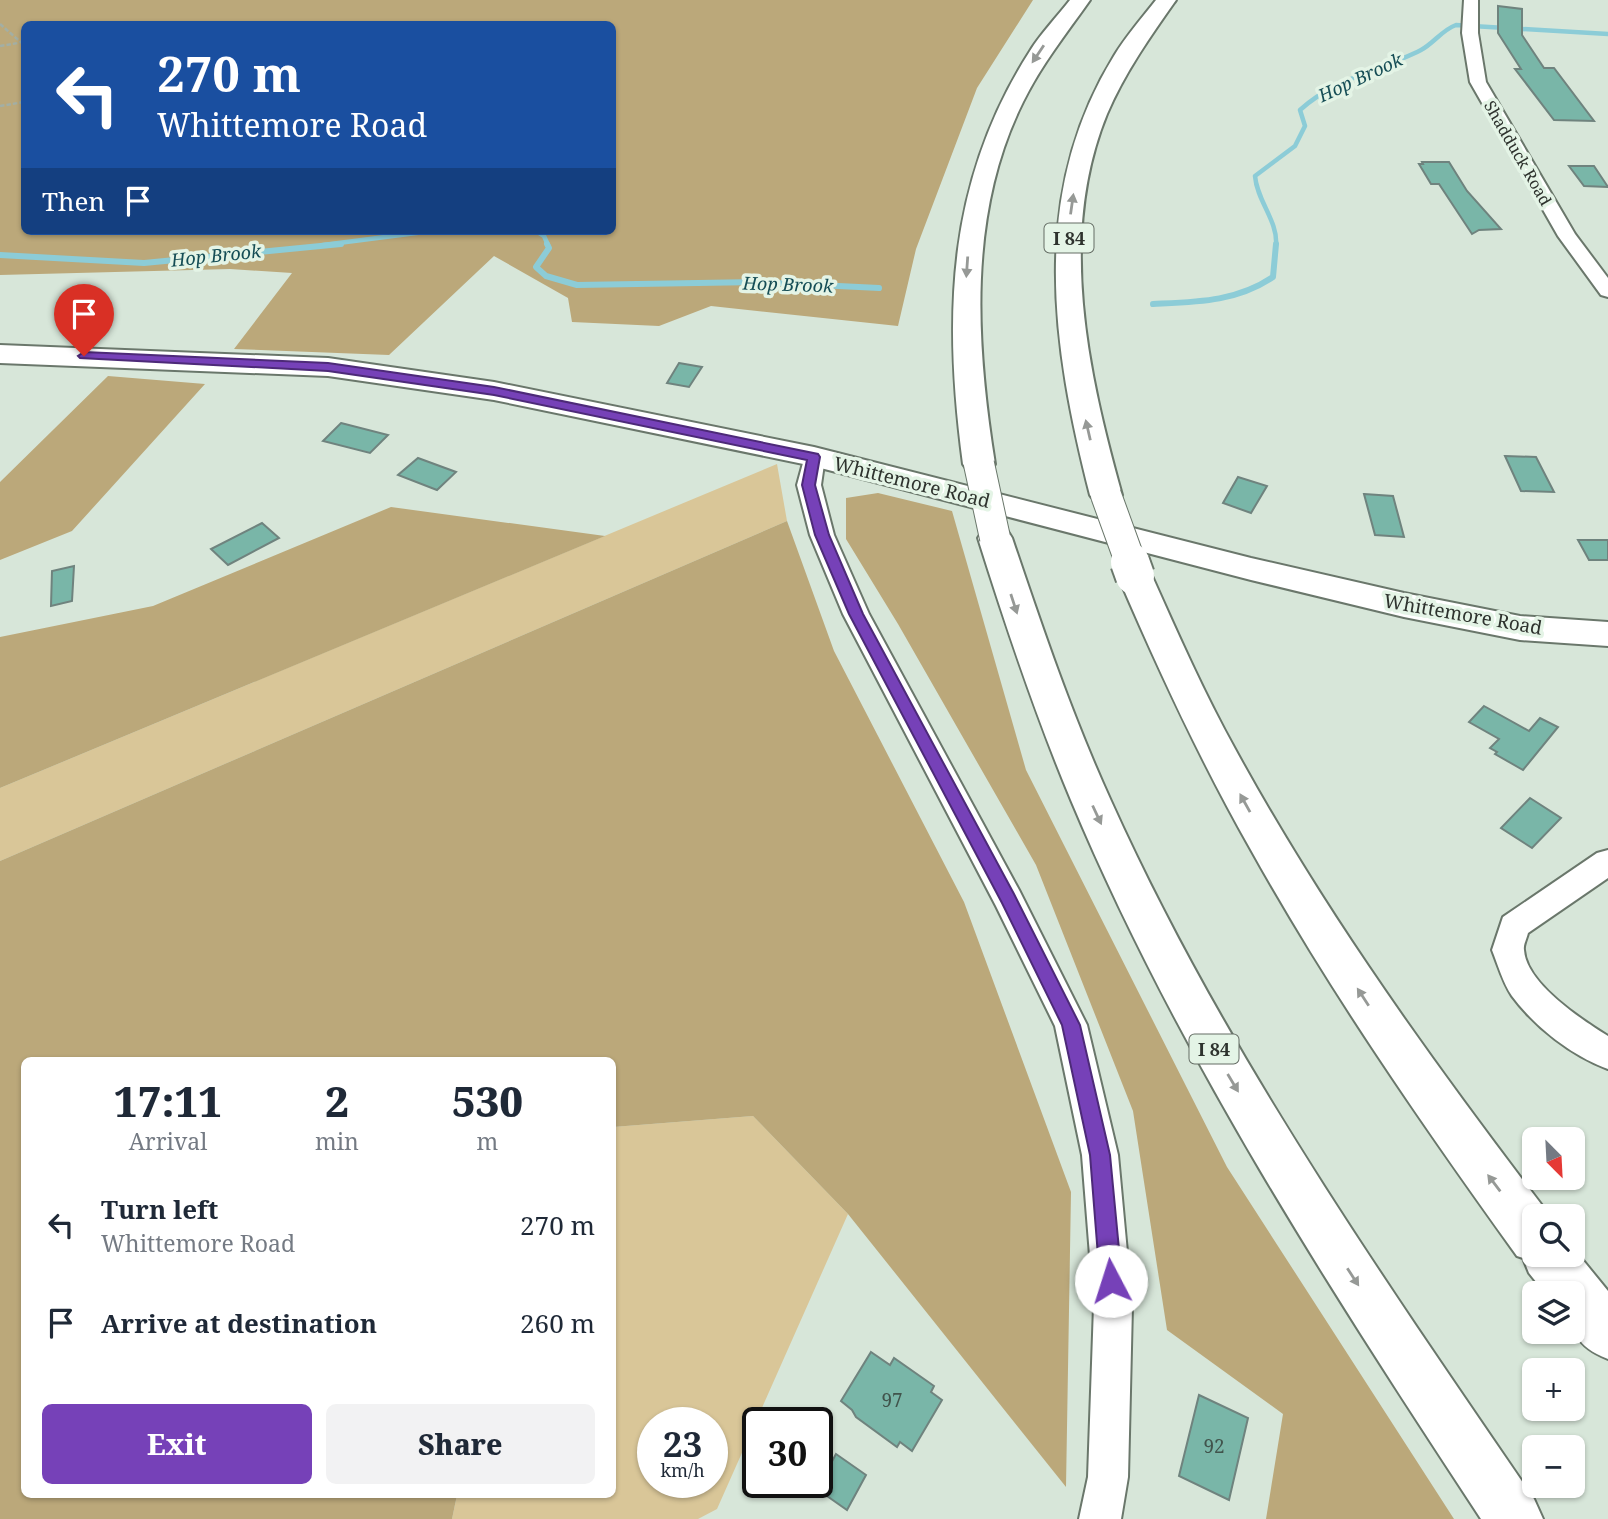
<!DOCTYPE html>
<html lang="en">
<head>
<meta charset="utf-8">
<style>
  :root { --surface:#fff; --page:#f2f2f3; --text:#1f2937; --muted:#747a83; --accent:#7641b8 }
  body { margin:0; font-family:"Noto Serif",serif; background:var(--page); color:var(--text); height:100vh; display:flex; flex-direction:column; font-size:26px; white-space:nowrap }
  * { box-sizing:border-box; margin:0 }
  p { font-size:23px; color:var(--muted) }
  .icon { flex:none; width:38px; height:38px; fill:none; stroke:currentColor; stroke-width:2; stroke-linecap:round; stroke-linejoin:round }
  .map { position:relative; flex:1; overflow:hidden }
  .side { position:absolute; left:21px; top:1057px; width:595px; height:441px; display:flex; flex-direction:column; background:var(--surface); border-radius:10px; box-shadow:0 2px 5px #0004 }
  .side>* { flex:none }
  .top-card { position:absolute; left:21px; top:21px; width:595px; height:214px; border-radius:10px; box-shadow:0 2px 5px #0004; background:#1a4fa0; color:#fff; overflow:hidden }
  .needle { width:46px; rotate:156deg }
  .tools { position:absolute; left:1522px; top:1127px; display:grid; gap:14px }
  .tools a { display:grid; place-items:center; width:63px; height:63px; border-radius:10px; background:var(--surface); box-shadow:0 2px 5px #0004; font-size:35px }
  .speed { position:absolute; left:637px; top:1407px; display:flex; gap:14px; font-size:35px; font-weight:700; text-align:center }
  .speed>* { display:grid; place-content:center; width:91px; height:91px; border-radius:50%; background:var(--surface); box-shadow:0 2px 5px #0004; line-height:1 }
  .speed small { font-size:18px; font-weight:400 }
  .speed .limit { border:4px solid #111; border-radius:10px; background:#fff; color:#111 }
  .pin { position:absolute; display:grid; place-items:center; width:60px; height:60px; color:#fff; margin:-72px -30px; border-radius:50% 50% 50% 0; rotate:-45deg; box-shadow:0 0 7px #0007 }
  .pin .icon { rotate:45deg }
  .me { position:absolute; width:77px; margin:-38px; rotate:355deg; stroke-linejoin:round; filter:drop-shadow(0 0 5px #0008) }
  .turn { display:flex; align-items:center; gap:24px; height:147px; padding:0 21px; font-size:32px }
  .turn .icon { width:91px; height:91px; stroke-width:2.5 }
  .turn b { display:block; font-size:49px; line-height:60px }
  .then { display:flex; align-items:center; height:66px; padding:0 21px; background:#0003; gap:14px; font-size:26px }
  .eta { display:flex; justify-content:space-evenly; align-items:center; height:119px; text-align:center }
  .eta b { font-size:42px; font-weight:800; line-height:49px }
  .cta { display:flex; gap:14px; margin-top:auto; padding:14px 21px }
  .cta a { flex:1; height:80px; border-radius:10px; background:var(--accent); color:#fff; font-size:28px; font-weight:800; line-height:80px; text-align:center }
  .cta a+a { background:var(--page); color:var(--text) }
  ul { padding:0; list-style:none }
  li { display:flex; align-items:center; gap:21px; height:98px; padding:0 21px }
  li div { flex:1 }
  li b { display:block; font-size:26px }
  li em { font-style:normal }
  .map>svg:first-child { display:block }
  .green { fill:#d9c698; fill-rule:evenodd }
  .forest { fill:#bba87a; fill-rule:evenodd }
  .lines { fill:none; stroke-linecap:round; stroke-linejoin:round }
  .stream-far1 { stroke:#8cccd7; stroke-width:4.5 }
  .stream { stroke:#8cccd7; stroke-width:6 }
  .building { fill:#79b6a8; stroke:#6f837e; stroke-width:2 }
  .street-casing { stroke:#6a776b; stroke-width:4 }
  .secondary-casing { stroke:#6a776b; stroke-width:4 }
  .highway-casing { stroke:#6a776b; stroke-width:4 }
  .path { stroke:#a3afa4; stroke-width:2.5; stroke-dasharray:4.5 2; stroke-linecap:butt }
  .street { fill:#fff; fill-rule:evenodd }
  .secondary { fill:#fff; fill-rule:evenodd }
  .highway { fill:#fff; fill-rule:evenodd }
  .highway-bridge-far1-casing { stroke:#6a776b; stroke-width:32; stroke-linecap:butt }
  .highway-bridge-casing { stroke:#6a776b; stroke-width:42; stroke-linecap:butt }
  .highway-bridge-far1 { stroke:#fff; stroke-width:30 }
  .highway-bridge { stroke:#fff; stroke-width:38 }
  .oneway { fill:#969996 }
  .route { fill:#7641b8; stroke:#4d2a78; stroke-width:2 }
  .labels { text-anchor:middle; dominant-baseline:central; stroke-width:7; stroke-linejoin:round; paint-order:stroke }
  .far-street-label { font-size:16px; fill:#2e332e; stroke:#e4f4e6 }
  .far-water-label { font-size:18px; font-style:italic; fill:#154d55; stroke:#e4f4e6 }
  .shield { fill:#e4f4e6; stroke:#656d65; stroke-width:2 }
  .shield-label { font-size:18px; font-weight:bold; fill:#2e332e }
  .street-label { font-size:19px; fill:#2e332e; stroke:#e4f4e6 }
  .near-number-label { font-size:19px; fill:#41544c }
</style>
</head>
<body>
<div class="map">
<svg width="1608" height="1519" viewBox="0 0 1608 1519">
  <rect width="100%" height="100%" fill="#d7e6d9"/>
  <path class="green" d="M 777,464 L 787,521 L 0,861 L 0,788 Z
    M 753,1116 L 848,1214 L 717,1509 L 698,1519 L 452,1519 L 457,1495 L 612,1494 L 613,1127 ZM 653,1423 L 712,1423 L 712,1482 L 653,1482 Z"/>
  <path class="forest" d="M 0,0 L 1033,0 L 977,88 L 916,249 L 898,326 L 711,306 L 659,326 L 572,322 L 568,298 L 494,256 L 389,355 L 234,349 L 292,273 L 230,269 L 0,275 ZM 24,24 L 612,24 L 612,231 L 24,231 Z
    M 108,376 L 205,384 L 72,531 L 0,560 L 0,482 Z
    M 878,493 L 952,511 L 1026,770 L 1227,1167 L 1454,1519 L 1266,1519 L 1283,1414 L 1167,1330 L 1133,1111 L 1036,865 L 898,624 L 846,539 L 846,498 Z
    M 391,507 L 605,536 L 0,788 L 0,637 L 153,606 Z
    M 787,521 L 834,651 L 964,902 L 1071,1192 L 1066,1487 L 848,1214 L 753,1116 L 613,1127 L 612,1060 L 24,1060 L 24,1494 L 457,1495 L 452,1519 L 0,1519 L 0,861 Z"/>
  <g class="lines">
    <path class="stream-far1" d="M 536,231 L 544,236 L 548,245
      M 323,245 L 432,231
      M 1276,245 C 1278,221 1257,201 1255,176 L 1295,146 L 1305,126 L 1300,110 C 1335,78 1380,71 1421,50 C 1434,43 1442,30 1456,25 L 1608,34"/>
    <path class="stream" d="M 547,244 L 549,248 L 536,267 L 546,276 L 577,285 L 758,282 L 879,288
      M 0,255 L 144,263 L 341,244
      M 1153,304 C 1196,302 1236,302 1273,277 L 1276,244"/>
  </g>
  <path class="building" d="M 1498,6 L 1522,9 L 1522,35 L 1544,68 L 1554,68 L 1594,121 L 1554,120 L 1515,69 L 1521,69 L 1498,33 Z
    M 1422,162 L 1449,162 L 1467,191 L 1501,229 L 1479,230 L 1472,234 L 1439,184 L 1431,184 L 1419,164 L 1423,164 Z
    M 1569,166 L 1594,166 L 1608,187 L 1584,186 Z
    M 679,363 L 702,367 L 689,387 L 667,383 Z
    M 341,423 L 388,435 L 370,453 L 323,441 Z
    M 1505,456 L 1536,457 L 1554,492 L 1521,491 Z
    M 418,458 L 456,472 L 437,490 L 398,475 Z
    M 1238,477 L 1267,486 L 1251,513 L 1223,503 Z
    M 1364,494 L 1393,496 L 1404,537 L 1375,535 Z
    M 262,523 L 279,538 L 228,565 L 211,549 Z
    M 1578,540 L 1608,540 L 1608,560 L 1589,560 Z
    M 74,566 L 72,601 L 51,606 L 52,571 Z
    M 1484,706 L 1529,731 L 1540,718 L 1558,727 L 1523,770 L 1495,754 L 1497,752 L 1490,748 L 1499,739 L 1469,722 Z
    M 1530,798 L 1561,818 L 1532,848 L 1501,828 Z
    M 871,1352 L 890,1365 L 894,1358 L 934,1386 L 931,1392 L 942,1400 L 912,1451 L 900,1442 L 897,1447 L 856,1417 L 852,1410 L 841,1401 Z
    M 1199,1395 L 1248,1418 L 1229,1500 L 1179,1476 Z
    M 836,1454 L 866,1475 L 847,1510 L 817,1489 Z"/>
  <g class="lines">
    <g class="street-casing">
      <path id="street" d="M 1464,0 L 1478,0 L 1478,33 L 1486,82 L 1575,234 L 1608,278 L 1608,297 L 1601,295 L 1558,236 L 1470,82 L 1462,33 Z
        M 814,450 L 822,452 L 825,457 L 821,485 L 834,535 L 869,614 L 1019,890 L 1087,1025 L 1118,1155 L 1132,1306 L 1128,1477 L 1121,1519 L 1079,1519 L 1088,1477 L 1094,1306 L 1082,1155 L 1055,1026 L 996,906 L 843,614 L 810,535 L 797,485 L 806,452 Z
        M 1608,850 L 1608,878 L 1528,933 C 1527,938 1523,945 1524,950 C 1526,983 1582,1020 1608,1036 L 1608,1069 C 1572,1056 1535,1027 1512,996 C 1503,983 1498,965 1492,950 L 1503,917 L 1597,853 Z"/>
    </g>
    <g class="secondary-casing">
      <path id="secondary" d="M 0,345 L 328,358 L 494,382 L 814,447 L 1251,558 L 1404,593 L 1520,616 L 1608,622 L 1608,646 L 1520,640 L 1404,617 L 1251,580 L 813,466 L 494,400 L 328,376 L 0,363 Z"/>
    </g>
    <g class="highway-casing">
      <path id="highway" d="M 1070,0 L 1090,0 C 1066,34 1041,65 1023,102 C 967,214 976,345 995,464 L 990,471 L 979,474 L 968,471 L 963,464 C 943,315 947,181 1030,51 C 1041,33 1057,17 1070,0 Z
        M 1156,0 L 1176,0 C 1150,37 1125,72 1107,114 C 1057,236 1088,373 1122,495 L 1117,502 L 1106,505 L 1095,502 L 1090,495 C 1052,346 1029,194 1114,56 C 1126,36 1142,18 1156,0 Z
        M 995,527 L 1007,530 L 1012,538 C 1042,627 1072,716 1111,801 C 1223,1050 1381,1275 1534,1499 L 1543,1519 L 1481,1519 C 1330,1289 1178,1055 1071,800 C 1035,714 1006,627 978,538 L 983,530 Z
        M 1135,565 L 1147,568 L 1152,576 C 1178,634 1204,693 1235,749 C 1325,914 1436,1067 1550,1216 L 1535,1216 L 1535,1255 L 1573,1255 L 1573,1248 L 1608,1291 L 1608,1359 C 1571,1344 1573,1330 1573,1293 L 1545,1293 L 1529,1273 L 1523,1258 L 1517,1256 C 1422,1124 1329,990 1250,848 C 1200,760 1158,669 1118,576 L 1123,568 Z"/>
    </g>
    <path class="path" d="M 0,24 L 24,45
      M 0,46 L 18,43
      M 0,106 L 24,102"/>
    <use href="#street" class="street"/>
    <use href="#secondary" class="secondary"/>
    <use href="#highway" class="highway"/>
    <g class="highway-bridge-far1-casing">
      <path id="highway-bridge-far1" d="M 979,464 L 995,538
        M 1106,495 L 1131,564"/>
    </g>
    <g class="highway-bridge-casing">
      <path id="highway-bridge" d="M 1130,562 L 1135,576"/>
    </g>
    <use href="#highway-bridge-far1" class="highway-bridge-far1"/>
    <use href="#highway-bridge" class="highway-bridge"/>
  </g>
  <defs><path id="oneway-solid" d="M-6-.8H1V-3.2L6.5 0L1 3.2V.8H-6Z" transform="scale(1.75)"/></defs>
  <g class="oneway">
    <use href="#oneway-solid" transform="translate(1038 54) rotate(124)"/>
    <use href="#oneway-solid" transform="translate(1072 204) rotate(-82)"/>
    <use href="#oneway-solid" transform="translate(967 267) rotate(94)"/>
    <use href="#oneway-solid" transform="translate(1088 430) rotate(-103)"/>
    <use href="#oneway-solid" transform="translate(1014 604) rotate(72)"/>
    <use href="#oneway-solid" transform="translate(1245 803) rotate(-119)"/>
    <use href="#oneway-solid" transform="translate(1097 815) rotate(65)"/>
    <use href="#oneway-solid" transform="translate(1363 997) rotate(-123)"/>
    <use href="#oneway-solid" transform="translate(1233 1083) rotate(59)"/>
    <use href="#oneway-solid" transform="translate(1494 1183) rotate(-127)"/>
    <use href="#oneway-solid" transform="translate(1353 1277) rotate(57)"/>
  </g>
  <path class="route" d="M 84,352 L 328,363 L 494,387 L 818,454 L 820,457 L 815,485 L 829,535 L 863,614 L 1014,894 L 1080,1025 L 1110,1155 L 1122,1281 L 1119,1288 L 1111,1291 L 1104,1288 L 1100,1281 L 1090,1155 L 1062,1025 L 1002,903 L 849,614 L 815,535 L 802,485 L 807,460 L 494,395 L 328,371 L 80,358 L 78,356 Z"/>
  <g class="labels">
    <g class="far-street-label">
      <text transform="translate(1518 153) rotate(60)">Shadduck Road</text>
    </g>
    <g class="far-water-label">
      <text transform="translate(1360 77) rotate(-25)">Hop Brook</text>
      <text transform="translate(216 255) rotate(-6)">Hop Brook</text>
      <text transform="translate(788 284) rotate(2)">Hop Brook</text>
    </g>
    <g class="shield">
      <rect x="1044.5" y="223.5" width="49" height="29" rx="5"/>
      <rect x="1189.5" y="1034.5" width="49" height="29" rx="5"/>
    </g>
    <g class="shield-label">
      <text x="1069" y="238">I 84</text>
      <text x="1214" y="1049">I 84</text>
    </g>
    <g class="street-label">
      <text transform="translate(912 482) rotate(14)">Whittemore Road</text>
      <text transform="translate(1463 614) rotate(10)">Whittemore Road</text>
    </g>
    <g class="near-number-label">
      <text x="892" y="1400">97</text>
      <text x="1214" y="1446">92</text>
    </g>
  </g>
</svg>
<div class="tools">
<a><svg class="needle" viewBox="-14 -14 28 28"><path d="M0-13l5 13h-10z" fill="#e53935"/><path d="M0 13l5-13h-10z" fill="#747a83"/></svg></a>
<a><svg class="icon" aria-label="search" viewBox="0 0 24 24"><circle cx="10" cy="10" r="6"/><path d="M15 15l6 6"/></svg></a>
<a><svg class="icon" aria-label="layers" viewBox="0 0 24 24"><path d="M12 4l9 5-9 5-9-5zM3 14l9 5 9-5"/></svg></a>
<a>+</a>
<a>−</a>
</div>
<div class="speed"><div>23<small>km/h</small></div><div class="limit">30</div></div>
<div class="pin" style="left:84px;top:356px;background:#d93025"><svg class="icon" aria-label="arrive" viewBox="0 0 24 24"><path d="M6 21V4h12l-3 4 3 4H6"/></svg></div>
<svg class="me" style="left:1111px;top:1281px" viewBox="-20 -20 40 40"><circle r="19" fill="#fff"/><path d="M0-13L10 11 0 6-10 11z" fill="#7641b8"/></svg>
<div class="top-card">
<div class="turn"><svg class="icon" aria-label="left" viewBox="0 0 24 24"><path d="M17 20v-9H6M10 6l-5 5 5 5"/></svg><div><b>270 m</b>Whittemore Road</div></div>
<div class="then">Then<svg class="icon" aria-label="arrive" viewBox="0 0 24 24"><path d="M6 21V4h12l-3 4 3 4H6"/></svg></div>
</div>
<section class="side">
<div class="eta">
<div><b>17:11</b><p>Arrival</p></div>
<div><b>2</b><p>min</p></div>
<div><b>530</b><p>m</p></div>
</div>
<ul>
<li><svg class="icon" aria-label="left" viewBox="0 0 24 24"><path d="M17 20v-9H6M10 6l-5 5 5 5"/></svg><div><b>Turn left</b><p>Whittemore Road</p></div><em>270 m</em></li>
<li><svg class="icon" aria-label="arrive" viewBox="0 0 24 24"><path d="M6 21V4h12l-3 4 3 4H6"/></svg><div><b>Arrive at destination</b></div><em>260 m</em></li>
</ul>
<div class="cta"><a>Exit</a><a>Share</a></div>
</section>
</div>
</body>
</html>
